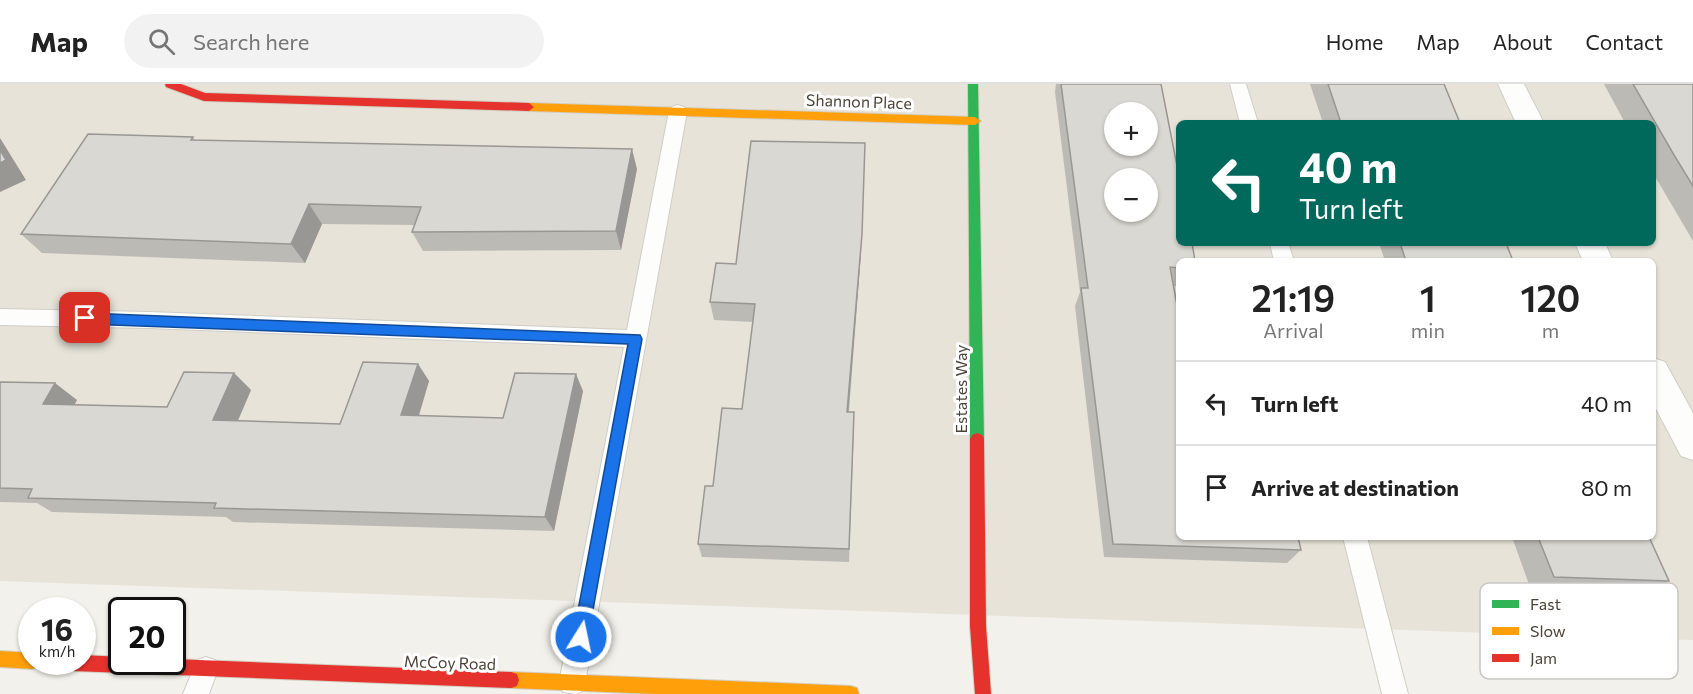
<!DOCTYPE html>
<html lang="en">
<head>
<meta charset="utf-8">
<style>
  :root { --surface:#fff; --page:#f2f2f2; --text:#222; --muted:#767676; --line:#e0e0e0 }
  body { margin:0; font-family:Commissioner,sans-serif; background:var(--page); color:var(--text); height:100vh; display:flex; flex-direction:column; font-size:22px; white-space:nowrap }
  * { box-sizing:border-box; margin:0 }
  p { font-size:20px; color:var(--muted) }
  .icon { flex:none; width:33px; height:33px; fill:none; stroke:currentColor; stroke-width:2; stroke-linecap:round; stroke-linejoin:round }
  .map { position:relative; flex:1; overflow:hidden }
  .drawer { position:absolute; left:1176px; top:174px; width:480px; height:282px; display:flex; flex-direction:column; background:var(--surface); border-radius:9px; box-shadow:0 2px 4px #0004 }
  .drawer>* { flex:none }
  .banner { position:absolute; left:1176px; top:36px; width:480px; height:126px; border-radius:9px; box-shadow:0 2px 4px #0004; background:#00695c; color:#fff; overflow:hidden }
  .fabs { position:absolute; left:1104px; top:18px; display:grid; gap:12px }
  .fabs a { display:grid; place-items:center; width:54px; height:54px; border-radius:50%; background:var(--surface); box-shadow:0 2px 4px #0004; font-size:30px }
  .speed { position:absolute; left:18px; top:513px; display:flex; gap:12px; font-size:30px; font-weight:700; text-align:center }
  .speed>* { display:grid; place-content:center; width:78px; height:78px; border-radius:50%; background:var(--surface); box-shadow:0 2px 4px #0004; line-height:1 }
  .speed small { font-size:15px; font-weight:400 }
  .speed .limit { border:3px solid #111; border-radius:9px; background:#fff; color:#111 }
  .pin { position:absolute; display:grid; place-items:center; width:51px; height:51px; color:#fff; margin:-26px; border-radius:12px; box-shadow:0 3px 9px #0006 }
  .me { position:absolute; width:66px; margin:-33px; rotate:10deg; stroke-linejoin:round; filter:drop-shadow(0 0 4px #0008) }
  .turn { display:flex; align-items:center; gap:21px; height:126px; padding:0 24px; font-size:27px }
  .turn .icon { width:78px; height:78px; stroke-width:2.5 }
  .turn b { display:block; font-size:42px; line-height:51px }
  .eta { display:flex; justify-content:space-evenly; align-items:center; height:102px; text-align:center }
  .eta b { font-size:36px; font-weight:600; line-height:42px }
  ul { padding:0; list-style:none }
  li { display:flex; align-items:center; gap:18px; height:84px; padding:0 24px; border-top:2px solid var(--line) }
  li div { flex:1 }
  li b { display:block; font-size:22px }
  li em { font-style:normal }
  header { display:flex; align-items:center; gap:36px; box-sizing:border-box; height:84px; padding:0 30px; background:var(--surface); border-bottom:2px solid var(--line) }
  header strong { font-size:28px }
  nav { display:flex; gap:33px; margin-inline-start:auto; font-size:21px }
  .search { width:420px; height:54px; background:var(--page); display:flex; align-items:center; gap:15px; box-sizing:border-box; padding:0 21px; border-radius:33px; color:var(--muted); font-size:22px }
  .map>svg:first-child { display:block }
  .residential { fill:#e7e3d8; fill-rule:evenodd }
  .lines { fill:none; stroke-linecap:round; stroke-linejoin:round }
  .lane-casing { stroke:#cfcdc7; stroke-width:2 }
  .street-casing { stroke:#cfcdc7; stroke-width:2 }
  .fast-casing { stroke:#d2cec1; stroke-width:2 }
  .slow-casing { stroke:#d2cec1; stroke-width:2 }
  .jam-casing { stroke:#d2cec1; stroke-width:2 }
  .lane { fill:#fdfdfc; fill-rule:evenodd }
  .street { fill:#fdfdfc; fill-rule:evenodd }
  .fast { fill:#30b455; fill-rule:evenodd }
  .slow { fill:#ff9f0a; fill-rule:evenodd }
  .jam { fill:#e5322d; fill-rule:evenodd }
  .wall { fill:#bbbab5 }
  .shaded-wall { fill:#999793 }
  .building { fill:#dad8d2; stroke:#999793; stroke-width:1.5; fill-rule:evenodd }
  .route { fill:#1a73e8; stroke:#114b97; stroke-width:1.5 }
  .labels { text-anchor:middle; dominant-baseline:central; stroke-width:6; stroke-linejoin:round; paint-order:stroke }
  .street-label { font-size:16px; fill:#4a4236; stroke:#fff }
  .key { fill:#fff; stroke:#c9c6c3; stroke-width:1.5 }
  .key-label { font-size:16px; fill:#4a4236 }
</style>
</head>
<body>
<header>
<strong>Map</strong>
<div class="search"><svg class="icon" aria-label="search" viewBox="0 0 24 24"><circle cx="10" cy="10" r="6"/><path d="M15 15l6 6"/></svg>Search here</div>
<nav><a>Home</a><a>Map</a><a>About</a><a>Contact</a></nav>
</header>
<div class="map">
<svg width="1693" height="610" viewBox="0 0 1693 610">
  <rect width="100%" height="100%" fill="#f2f1eb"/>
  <path class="residential" d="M 0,0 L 1693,0 L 1693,556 L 0,497 ZM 1114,28 L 1148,28 L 1148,62 L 1114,62 ZM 1179,39 L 1653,39 L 1653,159 L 1179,159 ZM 1114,94 L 1148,94 L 1148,128 L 1114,128 ZM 1179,177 L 1653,177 L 1653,453 L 1179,453 Z"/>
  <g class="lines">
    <g class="lane-casing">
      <path id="lane" d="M 1230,0 L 1246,0 L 1258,39 L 1240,39 Z
        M 678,21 L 684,23 L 687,27 L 585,599 L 581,608 L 576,610 L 563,608 L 559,599 L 624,263 L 149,244 L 0,241 L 0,225 L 149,228 L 627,246 L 669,27 L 672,23 Z
        M 1270,159 L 1288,159 L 1294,177 L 1274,177 Z
        M 1343,453 L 1367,453 L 1408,610 L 1382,610 Z
        M 206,573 L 215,576 L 218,585 L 209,610 L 183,610 L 197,576 Z"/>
    </g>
    <g class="street-casing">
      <path id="street" d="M 1498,0 L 1524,0 L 1544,39 L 1516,39 Z
        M 1575,159 L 1605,159 L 1613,177 L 1583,177 Z
        M 1653,274 L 1665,278 L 1693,329 L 1693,376 L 1681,372 L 1653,319 Z"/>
    </g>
    <g class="fast-casing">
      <path id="fast" d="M 968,0 L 978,0 L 984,355 L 982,359 L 977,361 L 972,359 L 970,355 Z"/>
    </g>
    <g class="slow-casing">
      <path id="slow" d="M 529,19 L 975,33 L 981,37 L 975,41 L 529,27 L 524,23 Z
        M 0,567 L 32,569 L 32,578 L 40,578 L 38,583 L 32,585 L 0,583 Z
        M 511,588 L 851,602 L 857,604 L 859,610 L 655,610 L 511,604 L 505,602 L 503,596 L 505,590 Z"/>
    </g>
    <g class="jam-casing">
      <path id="jam" d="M 165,0 L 181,0 L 205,9 L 529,19 L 534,23 L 529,27 L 204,17 L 166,3 Z
        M 977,349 L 982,351 L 984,355 L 986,542 L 991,610 L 975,610 L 970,542 L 970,355 L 972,351 Z
        M 82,571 L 122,573 L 122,578 L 172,578 L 172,575 L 511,588 L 517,590 L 519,596 L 517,602 L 511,604 L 47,586 L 41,584 L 39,578 L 82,578 Z"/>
    </g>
    <use href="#lane" class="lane"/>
    <use href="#street" class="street"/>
    <use href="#fast" class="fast"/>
    <use href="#slow" class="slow"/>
    <use href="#jam" class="jam"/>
  </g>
  <path class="wall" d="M 1056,0 L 1161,0 L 1179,177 L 1179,202 L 1173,202 L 1179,453 L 1301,466 L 1287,479 L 1104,473 L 1075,222 L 1080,208 L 1055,8 Z
    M 1310,0 L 1444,0 L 1460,39 L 1323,39 Z
    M 1604,0 L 1693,0 L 1693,157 L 1653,89 L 1653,39 L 1625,39 Z
    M 193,53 L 195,56 L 637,85 L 621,166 L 423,167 L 412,148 L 414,141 L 322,140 L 305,179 L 42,169 L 21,150 Z
    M 1379,159 L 1506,159 L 1513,177 L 1385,177 Z
    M 861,169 L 849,328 L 854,344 L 849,478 L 702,473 L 698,460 L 713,402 L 742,325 L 753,238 L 714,236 L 710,218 L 736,180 Z
    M 418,280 L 429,297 L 419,332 L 503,334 L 583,307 L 554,447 L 233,438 L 226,433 L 52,428 L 37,419 L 0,418 L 0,298 L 77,316 L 74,321 L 167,323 L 234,289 L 251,306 L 238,337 L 340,340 Z
    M 1512,453 L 1649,453 L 1669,497 L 1643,510 L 1531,506 Z"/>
  <path class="shaded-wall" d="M 0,54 L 26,96 L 0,108 Z
    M 865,59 L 861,169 L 847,344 L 847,328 Z
    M 632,65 L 637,85 L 621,166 L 616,147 Z
    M 309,120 L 322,140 L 305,179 L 291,160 Z
    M 418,280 L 429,297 L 414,347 L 401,331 Z
    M 234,289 L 251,306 L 231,352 L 213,336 Z
    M 576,290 L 583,307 L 554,447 L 545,433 Z
    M 55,299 L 77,316 L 66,336 L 43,320 Z"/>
  <path class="building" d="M 1061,0 L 1161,0 L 1179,92 L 1179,159 L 1192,159 L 1195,177 L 1179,177 L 1179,184 L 1170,183 L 1179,232 L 1179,453 L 1298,453 L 1301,466 L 1113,460 L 1081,204 L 1088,204 ZM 1114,28 L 1148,28 L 1148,62 L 1114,62 ZM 1114,94 L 1148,94 L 1148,128 L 1114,128 Z
    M 1328,0 L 1444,0 L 1460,39 L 1341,39 Z
    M 1633,0 L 1693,0 L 1693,102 L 1674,71 Z
    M 88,50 L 193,53 L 191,56 L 632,65 L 616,147 L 412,148 L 421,123 L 309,120 L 291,160 L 21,150 Z
    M 751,57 L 865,59 L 862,150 L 847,328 L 854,328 L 849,465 L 698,460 L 705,402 L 713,402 L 722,324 L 742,325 L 755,220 L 710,218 L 716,179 L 736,180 Z
    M 0,66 L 6,76 L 0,79 Z
    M 1400,159 L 1506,159 L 1513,177 L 1406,177 Z
    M 363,278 L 418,280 L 401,331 L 503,334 L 515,289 L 576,290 L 545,433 L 214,424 L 216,419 L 28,414 L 32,405 L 0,404 L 0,298 L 55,299 L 43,320 L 167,323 L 184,288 L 234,289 L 213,336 L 340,340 Z
    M 1538,453 L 1649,453 L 1669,497 L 1554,493 Z"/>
  <path class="route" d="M 85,229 L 640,251 L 642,255 L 587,559 L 581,561 L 575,559 L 573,553 L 628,260 L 85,240 L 79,234 Z"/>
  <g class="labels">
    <g class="street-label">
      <text transform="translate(859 17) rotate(2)">Shannon Place</text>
      <text transform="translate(960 305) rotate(-90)">Estates Way</text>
      <text transform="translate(450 578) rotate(2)">McCoy Road</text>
    </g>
  </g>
  <rect x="1480" y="499" width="198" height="96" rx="9" class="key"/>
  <rect x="1492" y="516" width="27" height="8" fill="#30b455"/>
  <rect x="1492" y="543" width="27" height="8" fill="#ff9f0a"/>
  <rect x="1492" y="570" width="27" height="8" fill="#e5322d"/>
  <g class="key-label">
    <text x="1530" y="526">Fast</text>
    <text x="1530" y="553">Slow</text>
    <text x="1530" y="580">Jam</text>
  </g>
</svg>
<div class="fabs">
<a>+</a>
<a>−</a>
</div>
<div class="speed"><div>16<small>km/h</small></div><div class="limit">20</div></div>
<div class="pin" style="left:85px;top:234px;background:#d93025"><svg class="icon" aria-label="arrive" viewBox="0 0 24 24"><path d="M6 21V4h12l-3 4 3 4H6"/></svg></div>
<svg class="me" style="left:581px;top:553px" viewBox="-20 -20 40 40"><circle r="17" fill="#1a73e8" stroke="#fff" stroke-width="3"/><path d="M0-11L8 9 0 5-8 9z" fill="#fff"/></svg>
<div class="banner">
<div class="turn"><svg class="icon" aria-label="left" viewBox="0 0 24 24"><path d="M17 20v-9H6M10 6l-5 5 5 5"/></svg><div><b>40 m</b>Turn left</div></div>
</div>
<section class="drawer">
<div class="eta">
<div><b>21:19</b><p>Arrival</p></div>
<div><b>1</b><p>min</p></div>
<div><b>120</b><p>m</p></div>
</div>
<ul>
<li><svg class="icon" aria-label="left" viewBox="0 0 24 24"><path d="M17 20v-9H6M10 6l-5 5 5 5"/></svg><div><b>Turn left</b></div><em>40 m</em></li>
<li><svg class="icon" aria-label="arrive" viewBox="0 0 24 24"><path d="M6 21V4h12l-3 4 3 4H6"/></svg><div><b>Arrive at destination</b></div><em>80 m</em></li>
</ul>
</section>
</div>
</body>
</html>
